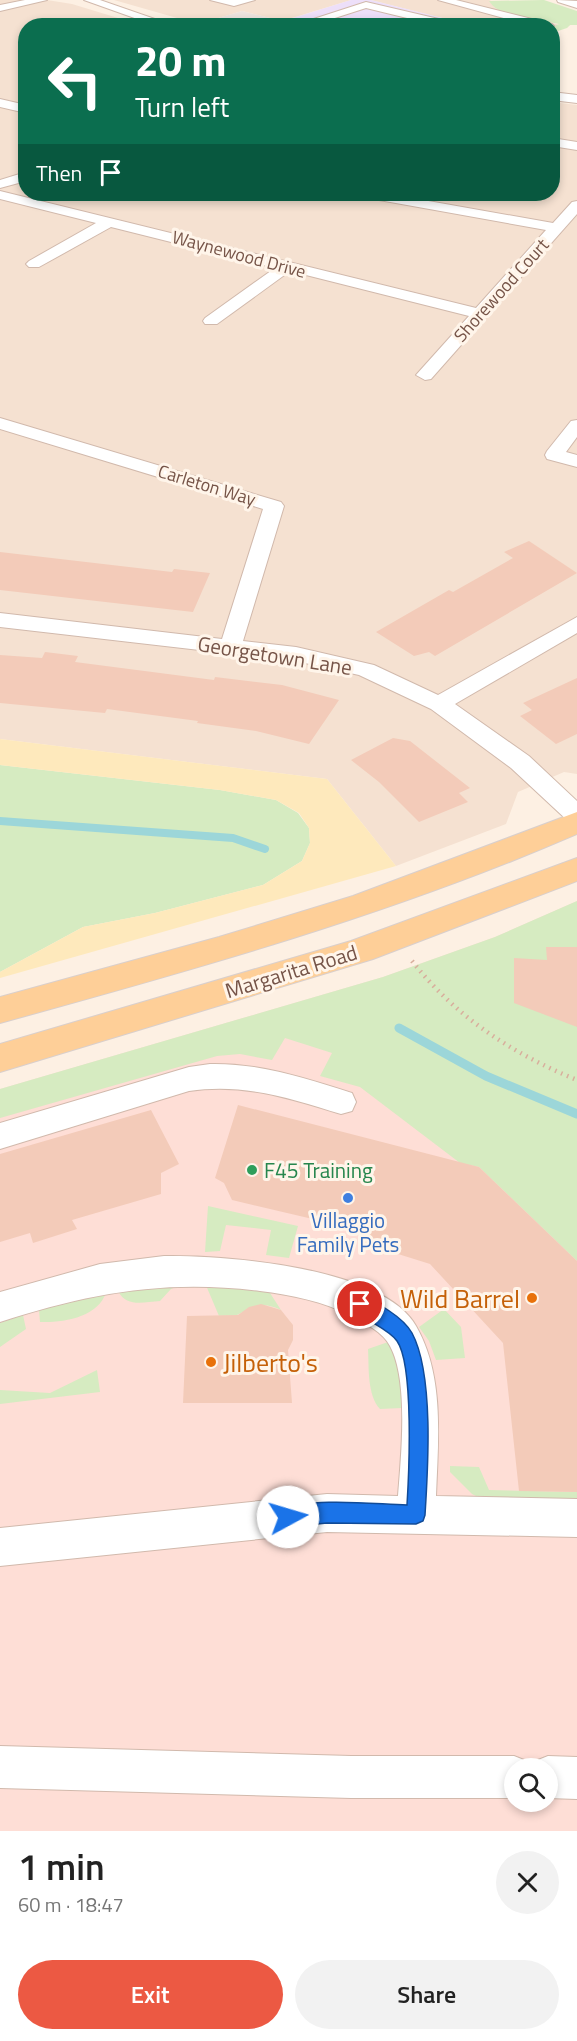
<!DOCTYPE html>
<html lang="en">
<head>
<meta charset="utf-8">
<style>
  :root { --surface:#fff; --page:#f2f2f2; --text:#222; --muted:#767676; --accent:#ec5943 }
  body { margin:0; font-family:"Titillium Web",sans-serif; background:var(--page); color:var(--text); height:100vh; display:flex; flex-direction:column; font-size:22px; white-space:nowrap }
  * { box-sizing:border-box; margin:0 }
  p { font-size:20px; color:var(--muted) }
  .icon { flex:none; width:33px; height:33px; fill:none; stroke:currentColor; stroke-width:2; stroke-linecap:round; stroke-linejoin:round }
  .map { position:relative; height:1831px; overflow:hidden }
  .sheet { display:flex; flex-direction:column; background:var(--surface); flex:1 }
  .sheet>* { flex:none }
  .banner { position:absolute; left:18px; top:18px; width:542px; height:183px; border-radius:24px; box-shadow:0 3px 9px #0003; background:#0b6e4f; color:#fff; overflow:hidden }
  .buttons { position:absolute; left:504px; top:1758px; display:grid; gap:12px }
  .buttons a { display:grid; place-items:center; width:54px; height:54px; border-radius:50%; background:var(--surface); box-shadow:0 3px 9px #0003; font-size:30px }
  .pin { position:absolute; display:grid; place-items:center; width:51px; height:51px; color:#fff; margin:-26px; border:3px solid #fff; border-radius:50%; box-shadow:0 2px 6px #0007 }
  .me { position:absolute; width:66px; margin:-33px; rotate:84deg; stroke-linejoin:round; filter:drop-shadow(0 0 4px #0008) }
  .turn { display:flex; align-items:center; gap:21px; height:126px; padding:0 18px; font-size:27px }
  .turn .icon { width:78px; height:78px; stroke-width:2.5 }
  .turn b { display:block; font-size:42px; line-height:51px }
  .then { display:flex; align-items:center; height:57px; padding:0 18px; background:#0003; gap:12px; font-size:22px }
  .round { display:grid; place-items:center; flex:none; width:63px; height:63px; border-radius:32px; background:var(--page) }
  .head { display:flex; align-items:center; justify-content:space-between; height:102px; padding:0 18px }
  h1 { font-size:36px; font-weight:600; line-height:45px }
  .cta { display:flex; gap:12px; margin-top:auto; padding:12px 18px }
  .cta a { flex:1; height:69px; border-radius:36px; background:var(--accent); color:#fff; font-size:24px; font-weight:600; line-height:69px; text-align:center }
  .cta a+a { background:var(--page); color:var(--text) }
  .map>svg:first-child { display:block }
  .residential { fill:#f5e1d1 }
  .commercial { fill:#feded6; fill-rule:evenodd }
  .industrial { fill:#ece3de }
  .education { fill:#eddff9 }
  .green { fill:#d6ebc1 }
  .sand { fill:#fee9bc }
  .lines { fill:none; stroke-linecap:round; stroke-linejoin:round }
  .stream-far1 { stroke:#9cd6d9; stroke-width:8 }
  .stream { stroke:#9cd6d9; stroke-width:9 }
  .building { fill:#f3cbb9 }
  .minor-casing { stroke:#d1b9ac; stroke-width:2 }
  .major-casing { stroke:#d9cfcc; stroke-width:2 }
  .path { stroke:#d8ae9c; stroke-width:4.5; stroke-dasharray:1.5 5; stroke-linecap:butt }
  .minor { fill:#fff; fill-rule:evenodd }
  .major { fill:#fecf98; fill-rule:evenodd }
  .route { fill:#1a73e8; stroke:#114b97; stroke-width:1.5 }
  .leisure-dot { fill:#2e9e5b; stroke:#fff5ea; stroke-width:2 }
  .shop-dot { fill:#3f7fe0; stroke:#fff5ea; stroke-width:2 }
  .food-dot { fill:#e8710a; stroke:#fff5ea; stroke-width:2 }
  .labels { text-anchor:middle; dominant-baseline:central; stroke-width:6; stroke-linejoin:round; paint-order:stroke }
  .far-street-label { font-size:18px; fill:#765448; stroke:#fff5ea }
  .street-label { font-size:21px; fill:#765448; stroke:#fff5ea }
  .leisure-label { font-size:21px; fill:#27864d; stroke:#fff5ea; text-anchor:start }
  .shop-label { font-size:21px; fill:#366cbe; stroke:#fff5ea }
  .near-food-label { font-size:26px; fill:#c56008; stroke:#fff5ea; text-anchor:end }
</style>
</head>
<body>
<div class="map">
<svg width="577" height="1831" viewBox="0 0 577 1831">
  <rect width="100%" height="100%" fill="#fdf0e3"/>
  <path class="residential" d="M 0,0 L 47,0 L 72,4 L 141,25 L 26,26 L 26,194 L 552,194 L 552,102 L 577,105 L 577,774 L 564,772 L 518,792 L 506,824 L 396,866 L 327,779 L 0,739 Z
    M 114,0 L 351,0 L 282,21 L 242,11 L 198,24 Z
    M 371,0 L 489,0 L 531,18 L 560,25 L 573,24 L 552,33 L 552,26 L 470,25 Z"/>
  <path class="commercial" d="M 577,901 L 577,1831 L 0,1831 L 0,1089 L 383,977 L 495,937 ZM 514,1768 L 548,1768 L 548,1802 L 514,1802 Z"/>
  <path class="industrial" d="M 242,11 L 282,21 L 267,26 L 198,24 Z"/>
  <path class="education" d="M 351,0 L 371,0 L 470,25 L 267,26 Z"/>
  <path class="green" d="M 544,0 L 577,11 L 577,25 L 570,25 L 567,28 L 552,33 L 552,27 L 559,24 C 540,19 500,19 489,1 Z
    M 0,765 L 220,790 L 276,800 L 298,813 L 309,828 L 310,843 L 302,861 L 263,885 L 155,913 L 83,927 L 0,972 Z
    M 577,901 L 577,1261 L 479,1167 L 460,1163 L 360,1087 L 320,1076 L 332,1053 L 285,1038 L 272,1060 L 240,1054 L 217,1056 L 0,1118 L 0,1089 L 383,977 L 495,937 Z
    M 208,1206 L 298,1226 L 289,1258 L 266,1255 L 271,1230 L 226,1225 L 220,1251 L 205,1252 Z
    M 205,1283 L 272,1290 L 270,1293 L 281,1310 C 263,1301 254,1306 239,1314 C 234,1317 224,1315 219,1316 Z
    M 182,1284 L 171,1289 L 160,1301 C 144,1302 127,1308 118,1291 Z
    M 106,1292 C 99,1317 63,1323 40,1322 L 39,1310 Z
    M 444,1309 L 461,1327 L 465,1358 L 436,1360 L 429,1341 L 419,1327 Z
    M 23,1315 L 26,1329 L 0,1347 L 0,1323 Z
    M 388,1342 L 401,1369 L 402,1408 L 380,1409 C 367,1395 369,1367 368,1349 Z
    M 97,1370 L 100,1392 L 0,1404 L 0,1390 L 50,1393 Z
    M 450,1466 L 479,1467 L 489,1490 L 577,1492 L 577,1506 L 492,1504 L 472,1494 L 450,1472 Z"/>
  <path class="sand" d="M 0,739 L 327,779 L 396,866 L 0,978 L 0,972 L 83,927 L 155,913 L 263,885 L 302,861 L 310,843 L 309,828 L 299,813 L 276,800 L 220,790 L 0,765 Z"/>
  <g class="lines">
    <path class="stream-far1" d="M 0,821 L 233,838 L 265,849"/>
    <path class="stream" d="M 399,1028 L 486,1076 L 577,1114"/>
  </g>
  <path class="building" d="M 529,541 L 577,573 L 435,656 L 429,652 L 414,656 L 376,632 L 449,590 L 453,592 L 513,558 L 504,552 Z
    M 0,552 L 172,572 L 174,569 L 210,573 L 193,612 L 0,590 Z
    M 45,652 L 78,656 L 75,662 L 214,680 L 215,677 L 282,685 L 339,700 L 309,744 L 256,731 L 197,723 L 198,721 L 107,709 L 105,713 L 0,703 L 0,655 L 42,658 Z
    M 577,678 L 577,734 L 556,744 L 520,716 L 532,710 L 523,703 Z
    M 393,738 L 410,741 L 470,788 L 459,793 L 468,802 L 419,822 L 379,782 L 351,760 Z
    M 546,947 L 577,947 L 577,1027 L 514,1003 L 514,958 L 547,960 Z
    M 238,1105 L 479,1167 L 577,1261 L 577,1492 L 519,1491 L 503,1343 L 430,1264 L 363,1243 L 368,1232 L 232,1200 L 224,1183 L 215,1178 Z
    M 151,1110 L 179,1164 L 161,1173 L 161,1194 L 72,1220 L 77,1229 L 33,1243 L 30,1233 L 0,1242 L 0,1154 Z
    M 261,1304 L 281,1310 L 293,1325 L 293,1340 L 288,1350 L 292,1403 L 183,1403 L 187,1316 L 238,1315 L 249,1307 Z"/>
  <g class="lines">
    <g class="minor-casing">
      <path id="minor" d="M 25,0 L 47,0 L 0,11 L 0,5 Z
        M 84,0 L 100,0 L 175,26 L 157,26 Z
        M 210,0 L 255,0 L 234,6 Z
        M 438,0 L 456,0 L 552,24 L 554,26 L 552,28 L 552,26 L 533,26 Z
        M 557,0 L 577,1 L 577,8 L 558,2 Z
        M 366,2 L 460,24 L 461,26 L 440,26 L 366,8 L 310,26 L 292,26 Z
        M 552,92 L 577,95 L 577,103 L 552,100 Z
        M 0,99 L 26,105 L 26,113 L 0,107 Z
        M 552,138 L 577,142 L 577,150 L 552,146 Z
        M 26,172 L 26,181 L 0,188 L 0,180 Z
        M 0,191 L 476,308 L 546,230 L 368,198 L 361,194 L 389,194 L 553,223 L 572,202 L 577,201 L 577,214 L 431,379 L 425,380 L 416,375 L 469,316 L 290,271 L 217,324 L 205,324 L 203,321 L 205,318 L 275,268 L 111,227 L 39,267 L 29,267 L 26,264 L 29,261 L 96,223 L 0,199 Z
        M 0,418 L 281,502 L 284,506 L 243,641 L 296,647 L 374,665 L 438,695 L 577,617 L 577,633 L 455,704 L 529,756 L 577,801 L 577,823 L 568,821 L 511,768 L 431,709 L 359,675 L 296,661 L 0,627 L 0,613 L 222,639 L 263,509 L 0,429 Z
        M 577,420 L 577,437 L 566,452 L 577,455 L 577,467 L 547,459 L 545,455 L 547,451 L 571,421 Z
        M 210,1064 C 260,1063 305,1078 352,1093 L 356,1102 L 352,1111 L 341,1114 C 290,1098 244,1083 189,1091 L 0,1149 L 0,1123 L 189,1067 Z
        M 164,1256 C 225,1255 383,1267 416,1326 C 445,1376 438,1441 436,1496 L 577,1499 L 577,1537 L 327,1532 L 0,1566 L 0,1528 L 327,1494 L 398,1496 C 401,1456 409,1381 390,1346 C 383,1332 365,1323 351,1316 C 323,1301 291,1295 260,1291 C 166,1279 89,1293 0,1322 L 0,1292 L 100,1264 Z
        M 0,1746 L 351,1756 L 514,1756 L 529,1762 L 531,1767 L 533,1762 L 548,1756 L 577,1757 L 577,1799 L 548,1798 L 548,1768 L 514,1768 L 514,1798 L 351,1798 L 0,1788 Z"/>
    </g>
    <g class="major-casing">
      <path id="major" d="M 577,812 L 577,834 C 390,915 196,969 0,1023 L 0,997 L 219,937 L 353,896 Z
        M 577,858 L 577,881 L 373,959 L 0,1072 L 0,1044 L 351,941 Z"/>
    </g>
    <path class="path" d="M 412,961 C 456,1017 511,1053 577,1080"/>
    <use href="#minor" class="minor"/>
    <use href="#major" class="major"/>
  </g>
  <path class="route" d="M 360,1296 C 377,1302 403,1317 412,1333 C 434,1374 428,1468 425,1515 L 423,1521 L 416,1524 L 327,1523 L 288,1527 L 281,1524 L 278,1517 L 281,1510 C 314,1497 371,1504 407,1505 C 409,1473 414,1365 397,1341 C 386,1326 359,1320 352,1304 L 354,1298 Z"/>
  <circle class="leisure-dot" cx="252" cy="1170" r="6"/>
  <circle class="shop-dot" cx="348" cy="1198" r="6"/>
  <g class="food-dot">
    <circle cx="532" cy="1298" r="6"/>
    <circle cx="211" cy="1362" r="6"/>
  </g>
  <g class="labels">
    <g class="far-street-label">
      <text transform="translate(239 254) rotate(15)">Waynewood Drive</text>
      <text transform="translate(501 290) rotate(-48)">Shorewood Court</text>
      <text transform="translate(207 485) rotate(17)">Carleton Way</text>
    </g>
    <g class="street-label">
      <text transform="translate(275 655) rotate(9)">Georgetown Lane</text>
      <text transform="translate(291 971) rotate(-17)">Margarita Road</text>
    </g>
    <g class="leisure-label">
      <text x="264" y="1170">F45 Training</text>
    </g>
    <g class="shop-label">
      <text x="348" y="1220">Villaggio<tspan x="348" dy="24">Family Pets</tspan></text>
    </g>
    <g class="near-food-label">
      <text x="520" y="1298">Wild Barrel</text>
      <text x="223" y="1362" text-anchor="start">Jilberto's</text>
    </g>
  </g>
</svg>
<div class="buttons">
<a><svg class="icon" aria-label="search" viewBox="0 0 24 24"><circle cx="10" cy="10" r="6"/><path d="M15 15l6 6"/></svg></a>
</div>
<div class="pin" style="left:360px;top:1304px;background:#d93025"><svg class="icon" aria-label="arrive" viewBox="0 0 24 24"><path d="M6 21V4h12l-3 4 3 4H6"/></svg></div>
<svg class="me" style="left:288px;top:1517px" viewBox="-20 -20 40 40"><circle r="19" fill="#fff"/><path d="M0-13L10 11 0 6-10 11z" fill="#1a73e8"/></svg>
<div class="banner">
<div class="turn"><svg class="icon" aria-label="left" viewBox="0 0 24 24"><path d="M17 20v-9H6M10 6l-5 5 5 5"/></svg><div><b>20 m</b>Turn left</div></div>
<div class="then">Then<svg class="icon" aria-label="arrive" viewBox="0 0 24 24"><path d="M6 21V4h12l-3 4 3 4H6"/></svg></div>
</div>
</div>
<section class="sheet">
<div class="head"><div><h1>1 min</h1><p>60 m · 18:47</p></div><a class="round"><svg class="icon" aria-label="close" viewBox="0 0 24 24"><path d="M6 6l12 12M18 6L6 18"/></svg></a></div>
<div class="cta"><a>Exit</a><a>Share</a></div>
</section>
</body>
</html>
